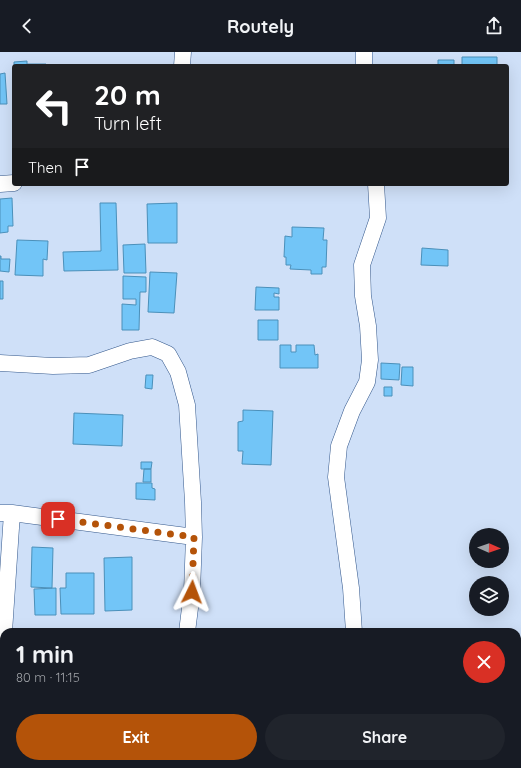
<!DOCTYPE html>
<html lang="en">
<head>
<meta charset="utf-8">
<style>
  :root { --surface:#171b24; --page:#20242c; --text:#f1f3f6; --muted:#9ea1a6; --accent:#b45309 }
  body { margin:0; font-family:Quicksand,sans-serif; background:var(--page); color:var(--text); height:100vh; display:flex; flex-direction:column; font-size:15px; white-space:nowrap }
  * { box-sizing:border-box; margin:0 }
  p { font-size:13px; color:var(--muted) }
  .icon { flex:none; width:22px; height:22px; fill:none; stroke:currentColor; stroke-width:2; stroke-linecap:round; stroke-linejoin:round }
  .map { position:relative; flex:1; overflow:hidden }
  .side { position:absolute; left:0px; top:576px; width:521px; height:140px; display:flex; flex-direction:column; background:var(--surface); border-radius:12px 12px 0 0; box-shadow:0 4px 16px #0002 }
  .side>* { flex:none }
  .guide { position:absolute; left:12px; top:12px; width:497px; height:122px; border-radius:4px; box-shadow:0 4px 16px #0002; background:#202124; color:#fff; overflow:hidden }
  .needle { width:26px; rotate:92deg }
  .buttons { position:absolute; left:469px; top:476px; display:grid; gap:8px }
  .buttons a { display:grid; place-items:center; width:40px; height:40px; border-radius:50%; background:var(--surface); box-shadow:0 4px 16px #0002; font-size:20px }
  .pin { position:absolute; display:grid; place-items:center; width:34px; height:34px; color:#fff; margin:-17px; border-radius:8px; box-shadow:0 2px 6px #0006 }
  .me { position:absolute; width:44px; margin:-22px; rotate:3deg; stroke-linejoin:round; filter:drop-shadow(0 0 3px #0008) }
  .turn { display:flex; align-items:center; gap:14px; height:84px; padding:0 16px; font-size:18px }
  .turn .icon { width:52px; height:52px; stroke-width:2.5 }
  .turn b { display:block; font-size:28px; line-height:34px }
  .then { display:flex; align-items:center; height:38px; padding:0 16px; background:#0003; gap:8px; font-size:15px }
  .round { display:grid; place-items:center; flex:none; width:42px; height:42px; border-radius:21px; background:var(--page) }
  .head { display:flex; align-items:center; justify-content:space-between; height:68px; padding:0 16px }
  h1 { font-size:24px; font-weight:800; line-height:30px }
  .cta { display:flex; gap:8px; margin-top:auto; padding:8px 16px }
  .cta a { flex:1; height:46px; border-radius:24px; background:var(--accent); color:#fff; font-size:16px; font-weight:800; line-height:46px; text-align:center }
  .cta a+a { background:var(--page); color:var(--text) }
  header { display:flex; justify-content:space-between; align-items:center; height:52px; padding:0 16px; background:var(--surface); font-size:18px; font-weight:800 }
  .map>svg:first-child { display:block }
  .building { fill:#72c5f7; stroke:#4b90ba }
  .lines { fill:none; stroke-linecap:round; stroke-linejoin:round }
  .street-casing { stroke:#34588c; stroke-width:17 }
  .street { stroke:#fff; stroke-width:16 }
  .route { stroke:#b45309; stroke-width:7; stroke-dasharray:0 12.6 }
</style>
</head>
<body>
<header><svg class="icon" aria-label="back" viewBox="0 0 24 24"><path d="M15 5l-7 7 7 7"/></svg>Routely<svg class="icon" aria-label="share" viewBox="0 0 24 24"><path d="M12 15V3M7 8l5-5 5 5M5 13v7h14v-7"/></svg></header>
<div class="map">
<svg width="521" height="716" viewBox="0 0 521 716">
  <rect width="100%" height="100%" fill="#cfe0f8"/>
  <path class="building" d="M 462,5 L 497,5 L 497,14 L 462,14 Z
    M 438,8 L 454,8 L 454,14 L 438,14 Z
    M 27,9 L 27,12 L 46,12 L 46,14 L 14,14 L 14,31 L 14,10 Z
    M 5,21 L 7,52 L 0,52 L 0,22 Z
    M 12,146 L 13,174 L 8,174 L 8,180 L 0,181 L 0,147 Z
    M 100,151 L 116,151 L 118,218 L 64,219 L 63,200 L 101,199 Z
    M 177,151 L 177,191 L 148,191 L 147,152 Z
    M 292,175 L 324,176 L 323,188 L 327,188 L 326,215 L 322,215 L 322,222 L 311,222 L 311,218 L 290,217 L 291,213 L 286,213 L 286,205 L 284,205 L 285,184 L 292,185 Z
    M 17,188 L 48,189 L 47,208 L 43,207 L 43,224 L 15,223 Z
    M 145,192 L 146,221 L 124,221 L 123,193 Z
    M 422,196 L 448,198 L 448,214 L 421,213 Z
    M 0,204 L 1,204 L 1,207 L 10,207 L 9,220 L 0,219 Z
    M 150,220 L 177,221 L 174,261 L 148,260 Z
    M 123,224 L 146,225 L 146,240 L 140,240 L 139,278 L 122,278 L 122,252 L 136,253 L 136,247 L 123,247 Z
    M 0,229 L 3,229 L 3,247 L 0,247 Z
    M 256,235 L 279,236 L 279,242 L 274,241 L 274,245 L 279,245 L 279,258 L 255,258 Z
    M 258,268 L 278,268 L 278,288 L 258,288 Z
    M 280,293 L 291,293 L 291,300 L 296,300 L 296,293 L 314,293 L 315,303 L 318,302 L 318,316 L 280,316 Z
    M 381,311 L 400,312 L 399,328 L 381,327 Z
    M 402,315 L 413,315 L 413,334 L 401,333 Z
    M 146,323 L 153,323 L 152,337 L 145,336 Z
    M 384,335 L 392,335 L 392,344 L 384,344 Z
    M 243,358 L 273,359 L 271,413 L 242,412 L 243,399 L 238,399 L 238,370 L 243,369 Z
    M 74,361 L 123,363 L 122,394 L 73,392 Z
    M 141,410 L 152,410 L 151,417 L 141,417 Z
    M 144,417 L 151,417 L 151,430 L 143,430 Z
    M 136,431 L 152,431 L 152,436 L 155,437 L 155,448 L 136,447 Z
    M 32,495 L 53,496 L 52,536 L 31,535 Z
    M 132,505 L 132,558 L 105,559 L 104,506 Z
    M 66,521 L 94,521 L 94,562 L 61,562 L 60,536 L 66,536 Z
    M 56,536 L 56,563 L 35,563 L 34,537 Z
    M 96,712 L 130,712 L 130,716 L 96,716 Z"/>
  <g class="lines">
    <g class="street-casing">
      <path id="street" d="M 182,14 L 183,0
        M 364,14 L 364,0
        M 0,132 L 14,131
        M 0,311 L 53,314 L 89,313 L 130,299 L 152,295 L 168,302 L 178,320 L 187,353 L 193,450 L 194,485 L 192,540 L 187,580
        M 0,461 L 12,461 L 194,485
        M 4,580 L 12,461
        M 354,580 L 351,536 L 336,425 L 339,394 L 352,359 L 367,330 L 370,308 L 368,274 L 363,244 L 362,213 L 378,166 L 376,132
        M 0,647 L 4,586
        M 174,712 L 175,716
        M 345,712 L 345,716
        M 227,716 L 243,714 L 291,712"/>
    </g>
    <use href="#street" class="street"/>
  </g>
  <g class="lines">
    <path class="route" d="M 58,467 L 194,485 L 192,540"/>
  </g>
</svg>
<div class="buttons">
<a><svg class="needle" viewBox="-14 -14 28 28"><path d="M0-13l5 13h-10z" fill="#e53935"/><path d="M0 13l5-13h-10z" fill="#9ea1a6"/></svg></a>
<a><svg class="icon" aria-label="layers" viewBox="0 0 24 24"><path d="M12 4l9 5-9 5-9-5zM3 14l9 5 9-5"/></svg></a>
</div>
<div class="pin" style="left:58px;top:467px;background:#d93025"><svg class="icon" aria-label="arrive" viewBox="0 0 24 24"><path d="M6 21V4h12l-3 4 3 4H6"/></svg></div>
<svg class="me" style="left:192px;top:540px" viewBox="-20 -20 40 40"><path d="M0-17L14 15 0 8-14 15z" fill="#b45309" stroke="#fff" stroke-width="4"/></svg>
<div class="guide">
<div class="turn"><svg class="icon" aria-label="left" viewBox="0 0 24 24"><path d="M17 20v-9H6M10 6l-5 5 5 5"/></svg><div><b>20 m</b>Turn left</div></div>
<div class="then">Then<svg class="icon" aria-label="arrive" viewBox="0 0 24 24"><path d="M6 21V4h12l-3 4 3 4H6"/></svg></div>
</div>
<section class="side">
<div class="head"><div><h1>1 min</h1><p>80 m · 11:15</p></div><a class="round" style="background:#d93025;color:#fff"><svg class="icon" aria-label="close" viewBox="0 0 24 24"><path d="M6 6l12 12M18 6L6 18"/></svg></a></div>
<div class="cta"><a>Exit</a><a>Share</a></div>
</section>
</div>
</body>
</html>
